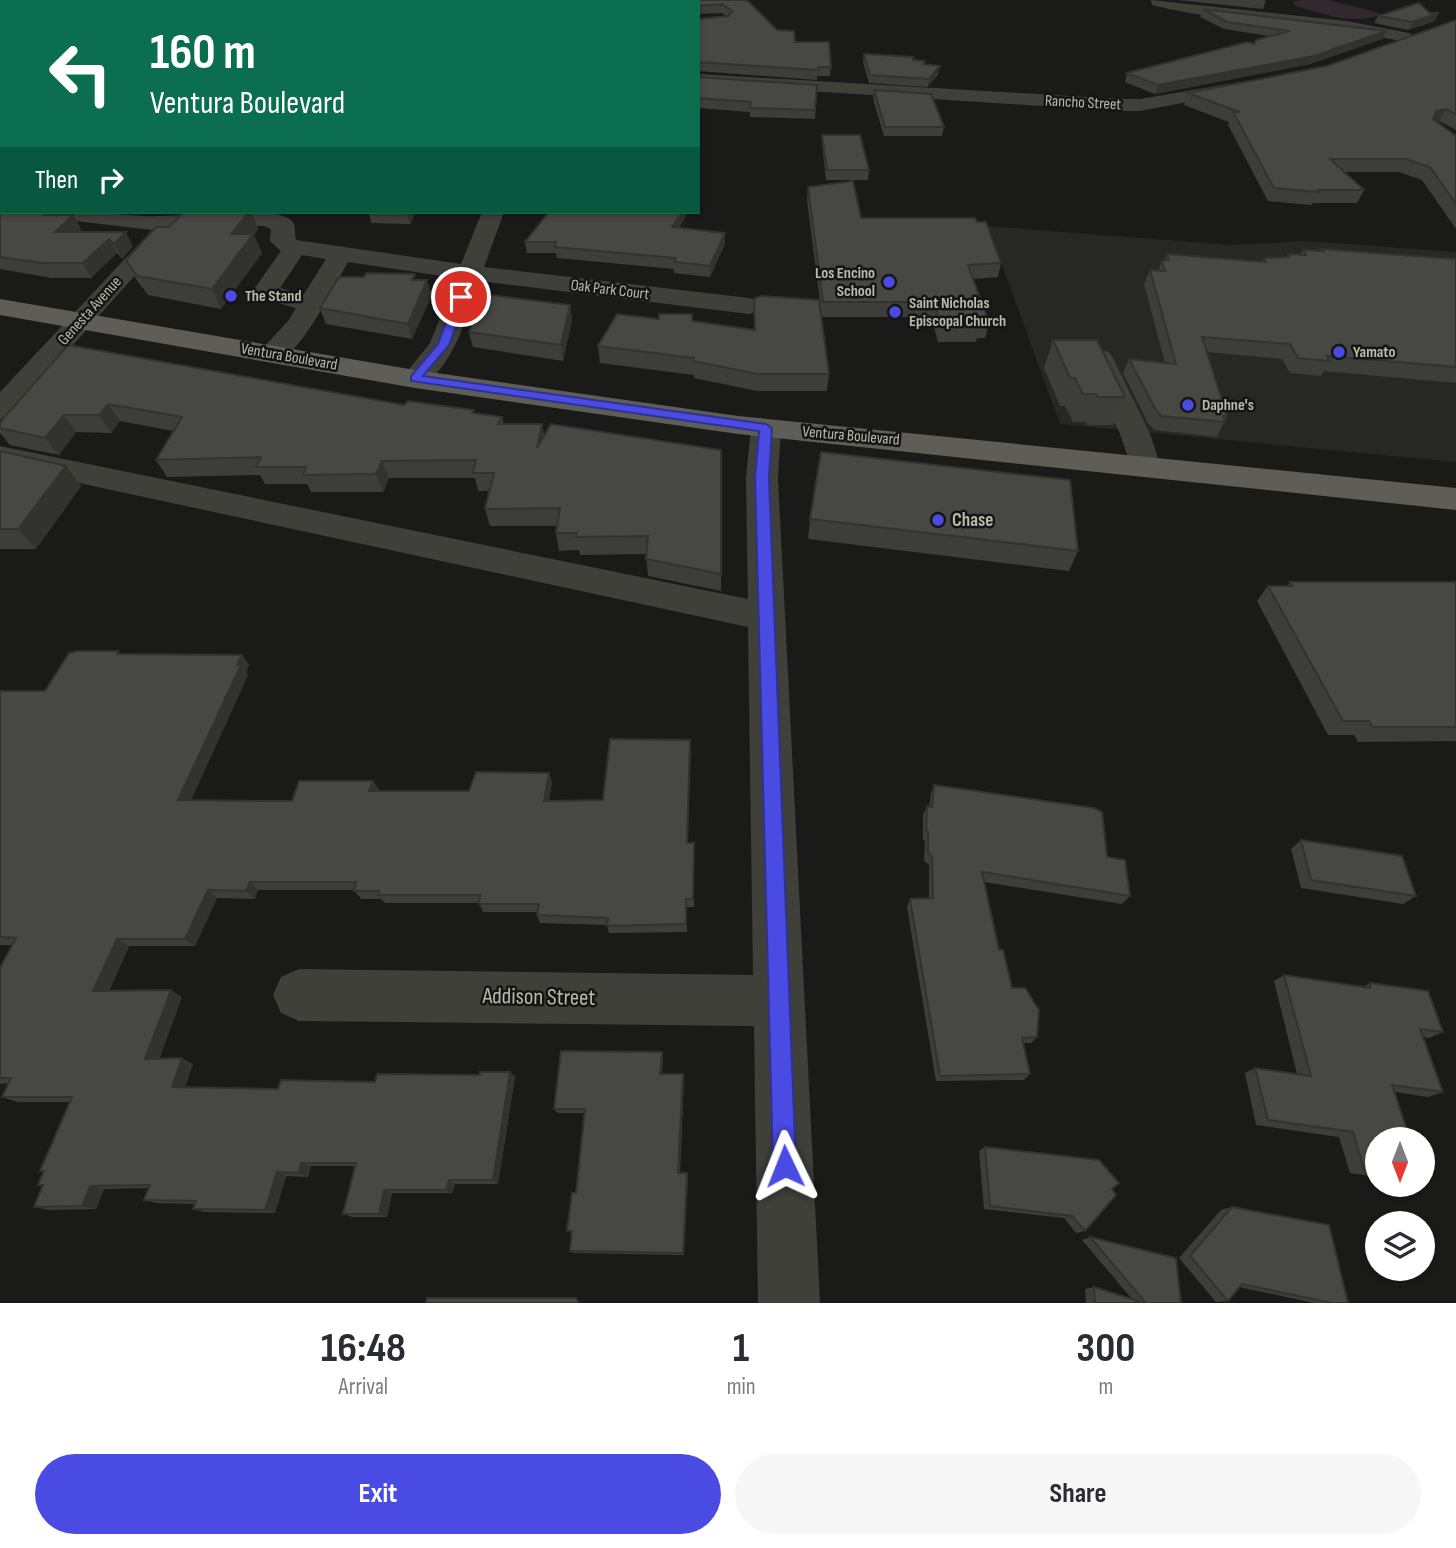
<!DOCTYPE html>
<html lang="en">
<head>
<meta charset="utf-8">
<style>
  :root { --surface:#fff; --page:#f7f7f7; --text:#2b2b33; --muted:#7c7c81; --accent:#4a4be2 }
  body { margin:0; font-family:"Sofia Sans Condensed",sans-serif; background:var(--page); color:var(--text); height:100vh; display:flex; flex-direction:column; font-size:26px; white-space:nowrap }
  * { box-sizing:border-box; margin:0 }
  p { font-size:23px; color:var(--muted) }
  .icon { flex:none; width:38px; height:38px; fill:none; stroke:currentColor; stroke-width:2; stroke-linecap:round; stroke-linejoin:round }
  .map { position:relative; height:1303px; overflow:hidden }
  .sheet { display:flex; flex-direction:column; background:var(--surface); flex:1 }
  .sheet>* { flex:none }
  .guide { position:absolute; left:0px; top:0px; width:700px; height:214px; box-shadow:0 2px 5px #0004; background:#0b6e4f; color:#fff; overflow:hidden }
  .needle { width:46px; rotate:180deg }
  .buttons { position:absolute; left:1365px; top:1127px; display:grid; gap:14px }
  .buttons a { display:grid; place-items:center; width:70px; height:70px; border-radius:50%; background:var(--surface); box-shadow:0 2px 5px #0004; font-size:35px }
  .pin { position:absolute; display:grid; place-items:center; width:60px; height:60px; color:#fff; margin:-30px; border:4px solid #fff; border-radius:50%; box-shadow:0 2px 7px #0007 }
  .me { position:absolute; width:77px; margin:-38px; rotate:358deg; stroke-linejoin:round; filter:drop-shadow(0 0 5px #0008) }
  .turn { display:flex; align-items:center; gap:24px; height:147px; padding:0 35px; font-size:32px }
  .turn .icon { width:91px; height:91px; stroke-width:2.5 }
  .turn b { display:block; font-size:49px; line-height:60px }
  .then { display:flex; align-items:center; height:66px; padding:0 35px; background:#0003; gap:14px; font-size:26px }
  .eta { display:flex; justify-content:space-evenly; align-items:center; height:119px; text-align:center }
  .eta b { font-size:42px; font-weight:700; line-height:49px }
  .primary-button { display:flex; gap:14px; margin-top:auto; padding:14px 35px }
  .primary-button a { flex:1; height:80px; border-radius:42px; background:var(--accent); color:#fff; font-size:28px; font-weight:700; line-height:80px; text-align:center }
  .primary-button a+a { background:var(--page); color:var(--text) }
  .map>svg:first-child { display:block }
  .built { fill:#272825 }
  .green { fill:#32292f }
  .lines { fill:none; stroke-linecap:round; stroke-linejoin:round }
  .minor { fill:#3f403a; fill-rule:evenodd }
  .major { fill:#5e5e57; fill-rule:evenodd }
  .wall { fill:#3d3e3a }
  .shaded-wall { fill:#32322f }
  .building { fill:#474843; stroke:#32322f; stroke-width:2 }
  .route { fill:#4a4be2; stroke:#303193; stroke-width:2 }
  .poi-dot { fill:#4a4be2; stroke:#151614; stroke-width:2.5 }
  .labels { text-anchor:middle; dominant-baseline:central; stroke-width:5; stroke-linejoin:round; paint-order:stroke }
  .far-street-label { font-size:16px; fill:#b9b9ad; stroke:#151614 }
  .far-poi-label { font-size:16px; font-weight:bold; fill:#b9b9ad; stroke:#151614; text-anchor:start }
  .poi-label { font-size:19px; font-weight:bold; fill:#b9b9ad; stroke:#151614; text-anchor:start }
  .near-street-label { font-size:23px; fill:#b9b9ad; stroke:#151614 }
</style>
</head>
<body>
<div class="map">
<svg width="1456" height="1303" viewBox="0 0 1456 1303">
  <rect width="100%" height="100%" fill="#1a1b19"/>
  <path class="built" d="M 988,226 L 1230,245 L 1309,241 L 1456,252 L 1456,462 L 1060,424 Z"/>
  <path class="green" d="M 1301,0 L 1328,0 L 1376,12 L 1380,15 C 1350,25 1325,14 1295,6 L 1293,2 Z"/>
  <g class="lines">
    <path class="minor" d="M 1151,0 L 1346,21 L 1409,33 L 1417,38 L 1409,43 C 1324,23 1236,26 1152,5 Z
      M 698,74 L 1120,99 L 1140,99 L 1240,82 L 1249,87 L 1240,92 L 1140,111 L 1120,111 L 698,84 Z
      M 0,134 L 2,134 L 2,146 L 0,146 Z
      M 48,212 C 81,210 113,214 145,216 C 177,218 269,203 291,220 C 297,225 294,235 296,240 L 461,264 L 482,212 L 504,212 L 484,267 L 749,298 L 758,301 L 762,306 L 758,311 L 749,314 L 479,281 C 469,311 446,395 405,385 L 401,379 L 430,343 L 456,278 L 348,262 C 334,286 303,351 278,361 C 272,363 267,361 261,360 L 257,354 L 289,320 L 296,308 L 256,297 L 252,292 L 281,251 L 270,241 L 271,229 L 264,226 L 176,229 L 10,416 L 0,419 L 0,392 L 152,230 L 59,219 L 51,217 ZM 302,255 L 326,259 L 304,294 L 280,288 Z
      M 1099,350 L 1109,352 L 1113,358 L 1150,434 L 1161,467 L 1156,474 L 1145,477 L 1134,474 L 1120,434 L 1085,358 L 1089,352 Z
      M 766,419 L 777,421 L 781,428 L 778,478 L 820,1303 L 758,1303 L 754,1026 L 299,1021 L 281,1013 L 273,995 L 281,977 L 299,969 L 753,975 L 748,627 L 0,466 L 0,446 L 748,599 L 746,478 L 751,428 L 755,421 Z"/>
    <path class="major" d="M 0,299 L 415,370 L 738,416 L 1456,488 L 1456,510 L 738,434 L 415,388 L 0,315 Z"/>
  </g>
  <path class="wall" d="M 327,0 L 745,0 L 777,30 L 831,67 L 830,76 L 817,76 L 817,80 L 698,71 L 698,19 L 727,16 L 722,13 L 698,14 L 698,2 L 328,2 Z
    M 1177,0 L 1264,0 L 1266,1 L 1263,9 Z
    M 1203,9 L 1386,31 L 1382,39 L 1310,64 L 1155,94 L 1125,82 L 1127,73 L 1254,44 L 1269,36 L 1224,29 L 1200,17 Z
    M 1378,16 L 1435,21 L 1408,30 L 1374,23 Z
    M 1456,20 L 1456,130 L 1439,121 L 1437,121 L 1456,136 L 1456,229 L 1422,180 L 1399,172 L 1344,172 L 1364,190 L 1357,203 L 1313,203 L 1312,205 L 1268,201 L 1228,125 L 1229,122 L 1184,105 L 1188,93 L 1327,66 Z
    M 864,54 L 913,60 L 925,64 L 938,75 L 927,87 L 869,83 L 863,62 Z
    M 698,77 L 817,85 L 815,119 L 750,117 L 750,112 L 698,108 Z
    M 874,90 L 944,127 L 942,136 L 884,136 L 873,99 Z
    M 822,135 L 869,170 L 868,180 L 826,180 L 822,144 Z
    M 808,187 L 861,218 L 977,222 L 1001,263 L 998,277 L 973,279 L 989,323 L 985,338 L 977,338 L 976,342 L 938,342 L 931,317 L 822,317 L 807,200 Z
    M 0,191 L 2,212 L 55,212 L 57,215 L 73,215 L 81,229 L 78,232 L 133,246 L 122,259 L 117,253 L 91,278 L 52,278 L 0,269 Z
    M 249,212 L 251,212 L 258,229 L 254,235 L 262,253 L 221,309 L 148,295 L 136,279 L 126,260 L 169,227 Z
    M 369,212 L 416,212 L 410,224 L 371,223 Z
    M 549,212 L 687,212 L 687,214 L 679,228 L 725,244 L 710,277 L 674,273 L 674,269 L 557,258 L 556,253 L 527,253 L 525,242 Z
    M 1321,249 L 1456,259 L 1456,383 L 1324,371 L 1321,376 L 1290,373 L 1282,359 L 1207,352 L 1227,416 L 1217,437 L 1155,430 L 1149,425 L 1123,373 L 1129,359 L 1165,363 L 1144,284 L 1150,270 L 1158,271 L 1162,261 L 1165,260 L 1167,254 L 1262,262 L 1264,258 L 1286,257 L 1288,254 L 1300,255 L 1303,250 L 1320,251 Z
    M 417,280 L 432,295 L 412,339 L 326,324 L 320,308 Z
    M 754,299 L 829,374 L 827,391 L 757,391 L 694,378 L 694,375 L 600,363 L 598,346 L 659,319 L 692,314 L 692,321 L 754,330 Z
    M 570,305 L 572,320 L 563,361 L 473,347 L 469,332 Z
    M 1053,340 L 1125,397 L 1113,425 L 1087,425 L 1085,422 L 1073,422 L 1065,406 L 1060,406 L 1044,368 Z
    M 68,345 L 404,405 L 502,417 L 504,424 L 544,435 L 721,450 L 721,591 L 648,576 L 646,554 L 580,555 L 579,550 L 559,551 L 556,533 L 557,526 L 490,526 L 485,509 L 490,491 L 478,491 L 475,478 L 389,478 L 383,492 L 311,492 L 307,484 L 265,484 L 260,475 L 167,477 L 156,460 L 173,431 L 120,421 L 111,433 L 76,432 L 59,455 L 10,445 L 0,433 L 0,422 Z
    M 0,451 L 66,466 L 81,486 L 36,549 L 0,549 Z
    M 810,519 L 1078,551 L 1069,571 L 808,539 Z
    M 1290,582 L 1456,582 L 1456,741 L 1358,742 L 1354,735 L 1328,735 L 1257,601 L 1268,586 L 1287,586 Z
    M 118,651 L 121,654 L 242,655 L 249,665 L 246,672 L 248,675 L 191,800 L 292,801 L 373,781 L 379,790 L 378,791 L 469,791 L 552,782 L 549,801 L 603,800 L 690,740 L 688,843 L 694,851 L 694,907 L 687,907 L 687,932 L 609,933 L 607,925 L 540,923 L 537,915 L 537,912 L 483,912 L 479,903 L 385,903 L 381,899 L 361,899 L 354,890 L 258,890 L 255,899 L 217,898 L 195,946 L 129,946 L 109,991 L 182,997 L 159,1059 L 193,1064 L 185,1087 L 278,1089 L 480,1075 L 510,1072 L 515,1077 L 498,1184 L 455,1184 L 452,1193 L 392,1193 L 387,1217 L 352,1217 L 343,1214 L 355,1166 L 311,1166 L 308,1177 L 286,1176 L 275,1213 L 205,1212 L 193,1209 L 195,1204 L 157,1203 L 144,1200 L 148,1188 L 104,1189 L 96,1209 L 49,1210 L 34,1207 L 43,1186 L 38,1185 L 43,1172 L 40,1171 L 70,1102 L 17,1102 L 2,1097 L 9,1083 L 0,1084 L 0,968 L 12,945 L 0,945 L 0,691 L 45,691 Z
    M 934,785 L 1107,857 L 1130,896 L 1122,904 L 984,882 L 999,950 L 1012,988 L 1037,1037 L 1031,1043 L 1023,1043 L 1030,1074 L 1024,1080 L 936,1081 L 907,907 L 910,899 L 929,898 L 929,865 L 924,861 L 925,841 L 923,840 L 923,815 L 927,806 L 929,807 L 931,794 Z
    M 1301,840 L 1416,896 L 1403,904 L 1301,888 L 1291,849 Z
    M 1284,975 L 1363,987 L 1370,983 L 1443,1032 L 1429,1038 L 1423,1037 L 1443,1092 L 1428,1097 L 1395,1092 L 1377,1139 L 1377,1177 L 1350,1173 L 1339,1137 L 1256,1125 L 1245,1073 L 1255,1068 L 1297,1074 L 1274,981 Z
    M 662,1052 L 663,1058 L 662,1074 L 683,1074 L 684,1080 L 680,1173 L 688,1177 L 684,1255 L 573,1253 L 570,1251 L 572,1233 L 567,1231 L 576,1193 L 584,1113 L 558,1113 L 554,1109 Z
    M 985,1147 L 1112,1189 L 1085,1231 L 1076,1233 L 1064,1218 L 984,1209 L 979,1151 Z
    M 1232,1207 L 1348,1303 L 1314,1303 L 1239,1287 L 1228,1301 L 1216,1302 L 1179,1258 L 1221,1210 Z
    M 1090,1237 L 1181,1303 L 1086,1303 L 1085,1289 L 1094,1287 L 1132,1299 L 1082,1240 Z"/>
  <path class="shaded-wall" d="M 1439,13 L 1435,21 L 1408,30 L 1412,22 Z
    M 0,28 L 2,28 L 2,39 L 0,39 Z
    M 1386,31 L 1382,39 L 1310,64 L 1155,94 L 1158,85 Z
    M 940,66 L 938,75 L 927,87 L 929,79 Z
    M 1446,109 L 1439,121 L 1429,123 L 1436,111 Z
    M 49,212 L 55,212 L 61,222 L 45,215 Z
    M 249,212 L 251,212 L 258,229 L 254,235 L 262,253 L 221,309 L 212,289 L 231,234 Z
    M 407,212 L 416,212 L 410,224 L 407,213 Z
    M 682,212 L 687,212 L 687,214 L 673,238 L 672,227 Z
    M 73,215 L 81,229 L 64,246 L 55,232 Z
    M 126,232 L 133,246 L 122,259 L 114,244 Z
    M 725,233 L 725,244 L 710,277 L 710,266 Z
    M 109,239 L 117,253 L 91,278 L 83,263 Z
    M 427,280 L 432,295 L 412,339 L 408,324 Z
    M 570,305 L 572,320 L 563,361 L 561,345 Z
    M 108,404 L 120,421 L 111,433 L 99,415 Z
    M 64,415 L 76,432 L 59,455 L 45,438 Z
    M 542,424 L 546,442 L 537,448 Z
    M 382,461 L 389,478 L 383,492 L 376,474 Z
    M 66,466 L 81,486 L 36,549 L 18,529 Z
    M 242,655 L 249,665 L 246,672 L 248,675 L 187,809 L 178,800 Z
    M 690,740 L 691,750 L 687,851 L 687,843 Z
    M 549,773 L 552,782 L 547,810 L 544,801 Z
    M 373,781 L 379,790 L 375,800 L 369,791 Z
    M 250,882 L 258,890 L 255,899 L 246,891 Z
    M 208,890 L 217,898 L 195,946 L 185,939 Z
    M 117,939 L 129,946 L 106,998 L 93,991 Z
    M 171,990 L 182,997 L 157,1065 L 145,1059 Z
    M 662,1052 L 663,1058 L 661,1079 L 660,1074 Z
    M 182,1058 L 193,1064 L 183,1092 L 172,1087 Z
    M 510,1072 L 515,1077 L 498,1184 L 493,1180 Z
    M 683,1074 L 684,1080 L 679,1177 L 678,1173 Z
    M 301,1163 L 311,1166 L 308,1177 L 299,1173 Z
    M 277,1172 L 286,1176 L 275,1213 L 265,1210 Z
    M 687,1173 L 688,1177 L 684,1255 L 683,1253 Z
    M 449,1180 L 455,1184 L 452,1193 L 446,1190 Z
    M 90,1186 L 104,1189 L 96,1209 L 82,1206 Z
    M 384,1190 L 392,1193 L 387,1217 L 379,1214 Z"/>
  <path class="building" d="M 33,0 L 95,0 L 97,2 L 29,2 Z
    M 354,0 L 745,0 L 748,1 L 777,30 L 794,31 L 795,42 L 829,42 L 831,67 L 818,67 L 818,70 L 698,62 L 698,19 L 728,16 L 732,11 L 722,4 L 698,6 L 698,2 L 351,2 Z
    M 1419,3 L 1430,13 L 1439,13 L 1412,22 L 1378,16 Z
    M 1203,9 L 1386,31 L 1314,56 L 1158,85 L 1127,73 L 1247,42 L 1254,44 L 1256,40 L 1290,31 L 1227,22 Z
    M 2,12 L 2,28 L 0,28 L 0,13 Z
    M 1456,20 L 1456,114 L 1446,109 L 1436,111 L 1433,119 L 1456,136 L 1456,204 L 1430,167 L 1406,159 L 1330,159 L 1364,190 L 1318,190 L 1319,192 L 1274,188 L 1233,112 L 1240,112 L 1188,93 L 1327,66 Z
    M 864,54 L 913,57 L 913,60 L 925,61 L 923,64 L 940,66 L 929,79 L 870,75 Z
    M 698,77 L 817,85 L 815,110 L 750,108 L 751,102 L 698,98 Z
    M 874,90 L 931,94 L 944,127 L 885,127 Z
    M 822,135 L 860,135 L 869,170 L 827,170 Z
    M 853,181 L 861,218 L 975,218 L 977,222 L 986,222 L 1001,263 L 968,265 L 989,323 L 979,323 L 980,327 L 942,327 L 934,302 L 823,302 L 808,187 Z
    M 2,190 L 2,212 L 49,212 L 45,215 L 73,215 L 55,232 L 126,232 L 114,244 L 109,239 L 83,263 L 43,263 L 0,257 L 0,191 Z
    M 205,212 L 249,212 L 231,234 L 253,234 L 212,289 L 137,276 L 126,260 L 156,227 L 169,227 L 183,213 Z
    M 369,212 L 407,212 L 407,213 L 368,213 Z
    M 549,212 L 682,212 L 672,227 L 725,233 L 710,266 L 674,262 L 676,258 L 555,247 L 556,242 L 525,242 Z
    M 1321,249 L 1456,259 L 1456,367 L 1327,356 L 1329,361 L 1298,358 L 1290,344 L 1202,337 L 1227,416 L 1223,416 L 1225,422 L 1161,416 L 1156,410 L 1129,359 L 1176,364 L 1150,270 L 1165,271 L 1162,261 L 1169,259 L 1167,254 L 1266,262 L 1264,258 L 1289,257 L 1288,254 L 1306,255 L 1303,250 L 1323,251 Z
    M 366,273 L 415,274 L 412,280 L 427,280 L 408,324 L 320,308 L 339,277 L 364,277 Z
    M 483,294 L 570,305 L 561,345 L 469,332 Z
    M 761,296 L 819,300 L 829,374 L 757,374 L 693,361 L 694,358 L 598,346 L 617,314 L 659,319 L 659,314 L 692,314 L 692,321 L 755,330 L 754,299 Z
    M 1053,340 L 1097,340 L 1125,397 L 1098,397 L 1096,394 L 1083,394 L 1075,378 L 1070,378 Z
    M 68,345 L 404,405 L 408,401 L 474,410 L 472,413 L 502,417 L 498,424 L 542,424 L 537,448 L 551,424 L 721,450 L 721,574 L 646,559 L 648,536 L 576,537 L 577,533 L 556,533 L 560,508 L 485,509 L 494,473 L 473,473 L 476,460 L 382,461 L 376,474 L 303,475 L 306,467 L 256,467 L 261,457 L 156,460 L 182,417 L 108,404 L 99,415 L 64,415 L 45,438 L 0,428 L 0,422 Z
    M 0,451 L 66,466 L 18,529 L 0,529 Z
    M 821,452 L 1070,480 L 1078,551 L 810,519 Z
    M 1290,582 L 1456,582 L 1456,727 L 1373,727 L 1369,721 L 1343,721 L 1268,586 L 1292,586 Z
    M 77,651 L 118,651 L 117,654 L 242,655 L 237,665 L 241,665 L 178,800 L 292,801 L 299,781 L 373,781 L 369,791 L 469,791 L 476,772 L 549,773 L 544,801 L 603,800 L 610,739 L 690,740 L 687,843 L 694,843 L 693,899 L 686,899 L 686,924 L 607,926 L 608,918 L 537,915 L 539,904 L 479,904 L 480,895 L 378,895 L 379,891 L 354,891 L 356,882 L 250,882 L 246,891 L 208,890 L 185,939 L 117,939 L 93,991 L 171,990 L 145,1059 L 182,1058 L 172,1087 L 278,1089 L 281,1080 L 375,1082 L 377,1074 L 480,1075 L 480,1072 L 510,1072 L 493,1180 L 449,1180 L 446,1190 L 384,1190 L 379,1214 L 343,1214 L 356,1163 L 301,1163 L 299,1173 L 277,1172 L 265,1210 L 193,1209 L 196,1201 L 144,1200 L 150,1185 L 90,1186 L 82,1206 L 34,1207 L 43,1185 L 38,1185 L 44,1171 L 40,1171 L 72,1097 L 2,1097 L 11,1078 L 0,1078 L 0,968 L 16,938 L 0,937 L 0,691 L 45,691 L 69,653 Z
    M 934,785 L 1094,808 L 1102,812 L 1107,857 L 1125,860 L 1130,896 L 982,872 L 999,950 L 1003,950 L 1012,988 L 1025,988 L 1039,1010 L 1037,1037 L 1022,1038 L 1030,1074 L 940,1076 L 910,899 L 933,898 L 932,857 L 928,852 L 928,832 L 926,831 L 927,806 L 932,807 Z
    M 1301,840 L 1402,856 L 1416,896 L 1311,880 Z
    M 1284,975 L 1370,988 L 1370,983 L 1428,991 L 1443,1032 L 1420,1029 L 1443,1092 L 1392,1085 L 1410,1139 L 1377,1139 L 1377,1171 L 1364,1169 L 1353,1132 L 1268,1120 L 1255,1068 L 1311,1076 Z
    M 561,1051 L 662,1052 L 660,1074 L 683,1074 L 678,1173 L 687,1173 L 683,1253 L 570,1251 L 572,1231 L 567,1231 L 572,1193 L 576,1193 L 585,1109 L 554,1109 Z
    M 985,1147 L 1099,1160 L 1119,1183 L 1112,1189 L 1116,1195 L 1085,1231 L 1072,1216 L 990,1206 Z
    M 1232,1207 L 1329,1225 L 1348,1303 L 1332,1303 L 1242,1284 L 1228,1301 L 1190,1256 Z
    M 1090,1237 L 1176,1258 L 1181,1303 L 1146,1303 Z
    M 1094,1287 L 1144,1303 L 1095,1303 Z
    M 427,1298 L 576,1298 L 579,1303 L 426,1303 Z"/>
  <path class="route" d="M 461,293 L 466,297 L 449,345 L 423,376 L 766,424 L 772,428 L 769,478 L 796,1166 L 793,1174 L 785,1178 L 776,1174 L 773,1166 L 755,478 L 759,431 L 411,381 L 411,376 L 438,344 L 456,297 Z"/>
  <g class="poi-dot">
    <circle cx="889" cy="282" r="7"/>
    <circle cx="231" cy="296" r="7"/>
    <circle cx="895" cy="312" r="7"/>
    <circle cx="1339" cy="352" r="7"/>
    <circle cx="1188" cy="405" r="7"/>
    <circle cx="938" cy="520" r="7"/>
  </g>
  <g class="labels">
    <g class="far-street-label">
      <text transform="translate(1083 103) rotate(3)">Rancho Street</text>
      <text transform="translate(610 290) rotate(7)">Oak Park Court</text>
      <text transform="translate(90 311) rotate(-48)">Genesta Avenue</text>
      <text transform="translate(289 357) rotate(10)">Ventura Boulevard</text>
      <text transform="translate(851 436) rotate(5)">Ventura Boulevard</text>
    </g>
    <g class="far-poi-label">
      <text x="875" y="273" text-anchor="end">Los Encino<tspan x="875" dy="18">School</tspan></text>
      <text x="245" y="296">The Stand</text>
      <text x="909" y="303">Saint Nicholas<tspan x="909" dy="18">Episcopal Church</tspan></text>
      <text x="1353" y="352">Yamato</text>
      <text x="1202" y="405">Daphne's</text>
    </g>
    <g class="poi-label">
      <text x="952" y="520">Chase</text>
    </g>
    <g class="near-street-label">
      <text transform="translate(539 997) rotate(1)">Addison Street</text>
    </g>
  </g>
</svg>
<div class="buttons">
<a><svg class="needle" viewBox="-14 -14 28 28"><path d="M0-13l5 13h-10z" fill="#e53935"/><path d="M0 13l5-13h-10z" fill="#7c7c81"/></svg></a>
<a><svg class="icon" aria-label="layers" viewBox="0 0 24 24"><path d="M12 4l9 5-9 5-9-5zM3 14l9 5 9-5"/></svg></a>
</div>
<div class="pin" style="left:461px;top:297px;background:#d93025"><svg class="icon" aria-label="arrive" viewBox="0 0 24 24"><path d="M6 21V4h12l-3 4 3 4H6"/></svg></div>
<svg class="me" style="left:785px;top:1166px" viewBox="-20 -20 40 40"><path d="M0-17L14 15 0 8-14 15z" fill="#4a4be2" stroke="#fff" stroke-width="4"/></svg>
<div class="guide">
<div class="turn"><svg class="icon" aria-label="left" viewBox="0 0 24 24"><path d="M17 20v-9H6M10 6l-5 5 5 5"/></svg><div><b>160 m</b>Ventura Boulevard</div></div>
<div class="then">Then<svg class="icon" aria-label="right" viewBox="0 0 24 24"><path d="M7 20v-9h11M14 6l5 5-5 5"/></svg></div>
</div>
</div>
<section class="sheet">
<div class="eta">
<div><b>16:48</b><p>Arrival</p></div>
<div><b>1</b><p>min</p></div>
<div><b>300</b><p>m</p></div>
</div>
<div class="primary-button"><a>Exit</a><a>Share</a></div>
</section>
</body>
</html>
